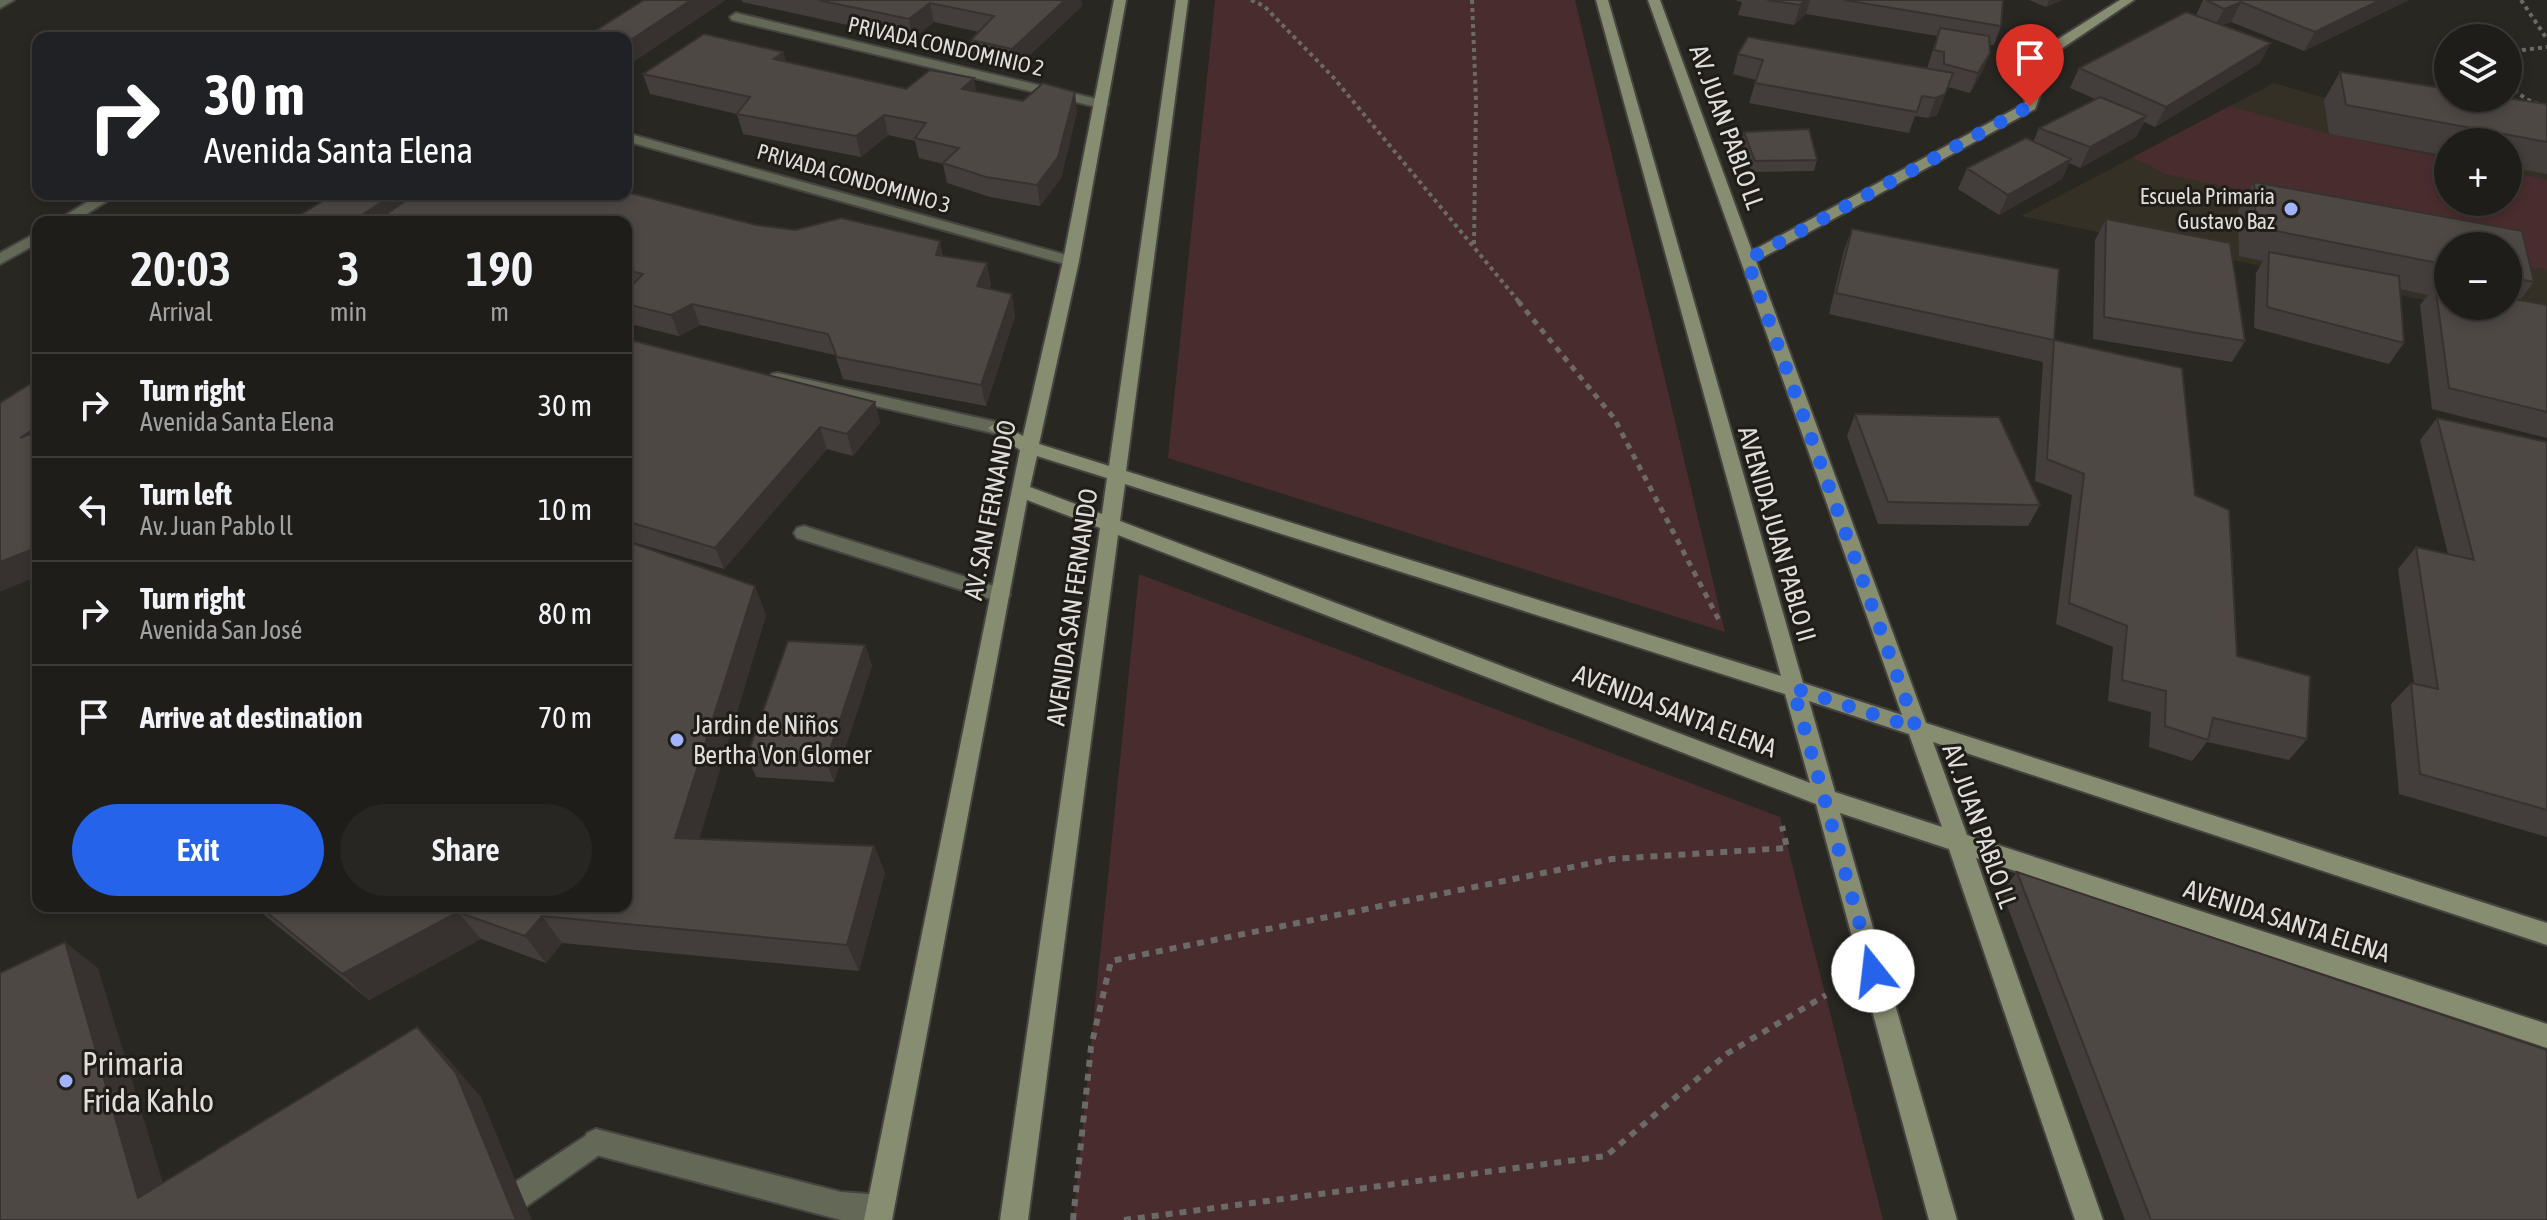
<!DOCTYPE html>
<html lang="en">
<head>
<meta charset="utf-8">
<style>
  :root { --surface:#1f1d1a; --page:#272623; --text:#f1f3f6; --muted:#a1a2a2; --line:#3c3b39; --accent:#2563eb }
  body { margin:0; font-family:"Asap Condensed",sans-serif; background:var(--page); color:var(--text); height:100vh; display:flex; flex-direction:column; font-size:30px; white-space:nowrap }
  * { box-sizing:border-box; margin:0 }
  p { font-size:26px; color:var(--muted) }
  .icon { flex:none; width:44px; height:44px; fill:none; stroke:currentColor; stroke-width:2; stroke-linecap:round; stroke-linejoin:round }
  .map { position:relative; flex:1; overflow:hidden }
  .sheet { position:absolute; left:32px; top:216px; width:600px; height:696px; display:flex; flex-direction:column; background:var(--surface); border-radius:16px; box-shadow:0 4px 12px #0003,0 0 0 2px var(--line) }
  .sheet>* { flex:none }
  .banner { position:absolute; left:32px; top:32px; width:600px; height:168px; border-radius:16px; box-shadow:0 4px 12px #0003,0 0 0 2px var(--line); background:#202124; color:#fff; overflow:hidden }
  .controls { position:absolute; left:2434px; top:24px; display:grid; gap:16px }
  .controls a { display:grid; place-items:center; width:88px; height:88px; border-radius:50%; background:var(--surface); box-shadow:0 4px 12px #0003,0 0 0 2px var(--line); font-size:40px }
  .pin { position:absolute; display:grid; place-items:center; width:68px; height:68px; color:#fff; margin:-82px -34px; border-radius:50% 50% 50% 0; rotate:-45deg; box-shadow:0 0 8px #0007 }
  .pin .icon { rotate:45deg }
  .me { position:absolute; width:88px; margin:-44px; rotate:344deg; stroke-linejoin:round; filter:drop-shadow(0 0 6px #0008) }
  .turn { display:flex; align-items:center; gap:28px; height:168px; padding:0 40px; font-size:36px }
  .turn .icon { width:104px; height:104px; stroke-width:2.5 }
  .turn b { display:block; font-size:56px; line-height:68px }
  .eta { display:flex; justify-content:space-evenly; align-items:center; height:136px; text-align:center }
  .eta b { font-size:48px; font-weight:600; line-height:56px }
  .button { display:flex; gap:16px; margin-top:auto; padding:16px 40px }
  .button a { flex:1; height:92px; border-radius:48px; background:var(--accent); color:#fff; font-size:32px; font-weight:600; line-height:92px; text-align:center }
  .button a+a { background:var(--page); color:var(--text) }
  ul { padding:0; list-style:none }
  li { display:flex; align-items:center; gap:24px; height:104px; padding:0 40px; border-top:2px solid var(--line) }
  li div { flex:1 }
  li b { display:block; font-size:30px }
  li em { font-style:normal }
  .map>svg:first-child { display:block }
  .built { fill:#353026; fill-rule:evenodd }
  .green { fill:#492c2e }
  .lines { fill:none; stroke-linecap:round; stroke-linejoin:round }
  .lane-casing { stroke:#464440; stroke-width:4 }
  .street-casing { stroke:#464440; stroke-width:4 }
  .secondary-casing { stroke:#464440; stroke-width:4 }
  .path-far2 { stroke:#6c6a66; stroke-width:4; stroke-dasharray:4 4; stroke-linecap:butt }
  .path-far1 { stroke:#6c6a66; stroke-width:5; stroke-dasharray:6 6; stroke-linecap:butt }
  .path { stroke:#6c6a66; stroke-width:6; stroke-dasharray:7 7; stroke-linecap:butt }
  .lane { fill:#646957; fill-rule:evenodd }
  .street { fill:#646957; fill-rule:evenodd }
  .secondary { fill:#878d71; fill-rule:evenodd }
  .wall { fill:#433e3b; fill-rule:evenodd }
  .shaded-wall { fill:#373230 }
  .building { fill:#4e4845; stroke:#373230; stroke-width:2 }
  .route { stroke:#2563eb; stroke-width:14; stroke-dasharray:0 25.2 }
  .poi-dot { fill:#a1b3fd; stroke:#201d19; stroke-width:3 }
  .labels { text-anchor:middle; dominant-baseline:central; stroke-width:6; stroke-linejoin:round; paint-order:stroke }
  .far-street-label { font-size:22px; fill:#dfdedb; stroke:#201d19 }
  .far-poi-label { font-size:22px; fill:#dfdedb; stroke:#201d19; text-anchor:end }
  .street-label { font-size:26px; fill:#dfdedb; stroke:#201d19 }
  .poi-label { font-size:26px; fill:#dfdedb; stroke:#201d19; text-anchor:start }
  .near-poi-label { font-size:32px; fill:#dfdedb; stroke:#201d19; text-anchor:start }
</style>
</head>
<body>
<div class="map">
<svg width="2547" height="1220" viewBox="0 0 2547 1220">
  <rect width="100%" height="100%" fill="#292722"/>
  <path class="built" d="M 2274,83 L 2322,97 L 2547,132 L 2547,325 L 2508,306 L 2508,246 L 2448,246 L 2448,305 L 2021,216 ZM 2448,142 L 2508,142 L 2508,202 L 2448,202 Z"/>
  <path class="green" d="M 1215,0 L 1575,0 L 1725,632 L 1168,458 Z
    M 2230,106 L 2329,134 L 2448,159 L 2448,202 L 2508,202 L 2508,171 L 2547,180 L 2547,270 L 2508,262 L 2508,246 L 2165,174 L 2133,157 Z
    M 1139,574 L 1780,817 L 1883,1220 L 1073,1220 Z"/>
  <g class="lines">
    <g class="lane-casing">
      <path id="lane" d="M 804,526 L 1007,590 L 1010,595 L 1007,600 L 1000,602 L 797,538 L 794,533 L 797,528 Z
        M 596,1129 L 605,1133 L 609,1142 L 605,1151 L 507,1220 L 469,1220 L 473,1210 Z"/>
    </g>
    <g class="street-casing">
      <path id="street" d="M 0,0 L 14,0 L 0,8 Z
        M 736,13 L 1101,100 L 1108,104 L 1101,108 L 732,20 L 730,17 Z
        M 626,133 L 1077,258 L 1079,261 L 1077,264 L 1065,264 L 626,141 Z
        M 100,194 L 118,194 L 74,222 L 55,222 Z
        M 38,232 L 38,243 L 0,264 L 0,253 Z
        M 778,373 L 997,422 L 1006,428 L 997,434 L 772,382 L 769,378 L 772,374 Z
        M 596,1129 L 841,1192 L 880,1195 L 890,1199 L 894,1209 L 887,1220 L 841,1220 L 596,1155 L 587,1151 L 583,1142 L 587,1133 Z"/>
    </g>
    <g class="secondary-casing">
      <path id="secondary" d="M 1114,0 L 1126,0 L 1079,261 L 1039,444 L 1109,466 L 1176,0 L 1188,0 L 1126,471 L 1781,676 L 1596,0 L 1608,0 L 1803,683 L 1902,715 L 1648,0 L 1660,0 L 1752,251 L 2024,104 L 2044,48 L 2120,0 L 2134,0 L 2055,53 L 2035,109 L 1756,261 L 1926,723 L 2547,923 L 2547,945 L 1933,742 L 1967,835 L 2547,1024 L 2547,1048 L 1976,858 L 2103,1220 L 2075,1220 L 1949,849 L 1840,813 L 1957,1220 L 1929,1220 L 1816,804 L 1118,535 L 1028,1220 L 1000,1220 L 1100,528 L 1027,500 L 892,1220 L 864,1220 L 1020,450 L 988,428 L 997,422 L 1023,436 L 1063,261 ZM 1037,456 L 1107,478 L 1102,514 L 1030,487 ZM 1125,484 L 1785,694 L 1810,783 L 1120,521 ZM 1809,701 L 1909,734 L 1942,827 L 1835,792 Z"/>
    </g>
    <path class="path-far2" d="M 1251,0 L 1264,6 L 1333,77 L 1520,303
      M 1472,0 L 1476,101 L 1474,245
      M 2521,0 L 2547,39
      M 2508,58 L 2523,50 L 2547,47
      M 2508,85 L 2526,99 L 2547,108"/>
    <path class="path-far1" d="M 1518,301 L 1614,418 L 1721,624"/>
    <path class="path" d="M 1073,1220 L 1091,1047 L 1111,961 L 1612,859 L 1787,848 L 1782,826
      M 1124,1220 L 1606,1156 L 1728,1053 L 1826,995"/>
    <use href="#lane" class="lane"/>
    <use href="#street" class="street"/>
    <use href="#secondary" class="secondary"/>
  </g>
  <path class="wall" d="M 742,0 L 1081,0 L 1082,6 L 1015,69 L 974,59 L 971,40 L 979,32 L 934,22 L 912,39 L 742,2 Z
    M 1734,0 L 2003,0 L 2001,26 L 1994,45 L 1990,45 L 1990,53 L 1982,72 L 1970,93 L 1948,87 L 1937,115 L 1928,118 L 1915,116 L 1909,133 L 1749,103 L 1756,80 L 1733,74 L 1738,54 L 1927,69 L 1937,36 L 1806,14 L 1794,25 L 1738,15 L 1742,2 Z
    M 2029,0 L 2062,0 L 2046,7 Z
    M 2203,0 L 2409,0 L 2304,51 L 2231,22 L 2222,25 L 2260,63 L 2155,127 L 2144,122 L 2136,137 L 2080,168 L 2069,163 L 2062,179 L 1999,215 L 1958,189 L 1967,168 L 2033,142 L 2039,128 L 2095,99 L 2070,88 L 2079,68 L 2196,15 Z
    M 783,52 L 786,62 L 906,89 L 976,92 L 1077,112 L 1061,178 L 1040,206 L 990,197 L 947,183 L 943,164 L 919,158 L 915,141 L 888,135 L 861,157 L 743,134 L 737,114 L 650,94 L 643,74 Z
    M 2340,72 L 2547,104 L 2547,174 L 2508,167 L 2508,142 L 2448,142 L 2448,156 L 2329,134 L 2324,100 Z
    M 1744,132 L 1817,160 L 1814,171 L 1752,172 L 1741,143 Z
    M 2254,182 L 2522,231 L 2534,282 L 2520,300 L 2547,305 L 2547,438 L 2432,409 L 2420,305 L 2428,295 L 2400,289 L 2404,343 L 2389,364 L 2254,328 L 2256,273 L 2263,261 L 2239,256 L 2238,211 ZM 2448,246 L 2508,246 L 2508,306 L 2448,306 Z
    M 560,200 L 756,225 L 943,256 L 991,284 L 989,289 L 1015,316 L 986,406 L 843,379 L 835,355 L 700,325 L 679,336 L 626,323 L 626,291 L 627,290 L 626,290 L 626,222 Z
    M 2106,219 L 2245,341 L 2232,362 L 2093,339 L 2095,240 Z
    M 1852,229 L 2054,340 L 2195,495 L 2237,656 L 2307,739 L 2289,760 L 2207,742 L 2192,761 L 2149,747 L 2151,712 L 2108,701 L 2113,647 L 2056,624 L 2072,495 L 2035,481 L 2043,362 L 1829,314 L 1844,250 Z
    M 626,339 L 875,402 L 880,423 L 853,456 L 827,449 L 724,569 L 626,540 Z
    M 1855,414 L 2040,505 L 2028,526 L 1878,524 L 1847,436 Z
    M 2437,418 L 2547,442 L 2547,837 L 2399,794 L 2391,704 L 2411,683 L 2414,683 L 2398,569 L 2416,547 L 2448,554 L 2420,440 Z
    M 766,615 L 699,839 L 874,846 L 885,873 L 859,971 L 562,943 L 546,963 L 481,939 L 369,1000 L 253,906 L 626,906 Z
    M 865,645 L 872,666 L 834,782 L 756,777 L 747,756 Z
    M 2017,872 L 2547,1220 L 2125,1220 L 2002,892 Z"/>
  <path class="shaded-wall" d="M 691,0 L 726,0 L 626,67 L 626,43 Z
    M 1065,0 L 1081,0 L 1082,6 L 1015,69 L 1012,49 Z
    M 1805,0 L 1810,0 L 1806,14 L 1794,25 L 1800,5 Z
    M 2049,0 L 2062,0 L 2046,7 Z
    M 2380,0 L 2409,0 L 2304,51 L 2315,32 Z
    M 2241,2 L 2231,22 L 2214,28 L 2224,9 Z
    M 930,3 L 934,22 L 912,39 L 909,19 Z
    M 2271,43 L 2260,63 L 2155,127 L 2166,107 Z
    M 783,52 L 789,72 L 774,59 Z
    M 1990,53 L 1982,72 L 1970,93 L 1978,73 Z
    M 1953,73 L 1937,115 L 1928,118 L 1936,98 Z
    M 974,78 L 977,99 L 962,89 Z
    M 1075,92 L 1077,112 L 1061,178 L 1040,206 L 1037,185 Z
    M 884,115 L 888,135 L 861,157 L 856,136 Z
    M 2146,116 L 2136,137 L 2080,168 L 2090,147 Z
    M 2071,159 L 2062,179 L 1999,215 L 2008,195 Z
    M 394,194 L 436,194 L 394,222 L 351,222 Z
    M 940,241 L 944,262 L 936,255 Z
    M 987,263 L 991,284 L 981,307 L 977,286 Z
    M 1012,294 L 1015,316 L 986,406 L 981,385 Z
    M 692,304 L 700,325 L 679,336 L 671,315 Z
    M 875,402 L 880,423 L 853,456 L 847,434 Z
    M 38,426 L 38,459 L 20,438 Z
    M 820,427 L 827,449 L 724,569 L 715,548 Z
    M 38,547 L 38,576 L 0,592 L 0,562 Z
    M 755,586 L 766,615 L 691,866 L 675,838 Z
    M 865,645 L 872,666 L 834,782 L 826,762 Z
    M 874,846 L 885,873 L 859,971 L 847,945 Z
    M 458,912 L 481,939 L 369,1000 L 342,974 Z
    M 542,916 L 562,943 L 546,963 L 525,936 Z
    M 65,942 L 98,968 L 174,1219 L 138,1198 Z
    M 417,1027 L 442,1052 L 481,1097 L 532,1220 L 516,1220 Z"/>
  <path class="building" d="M 644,0 L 691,0 L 626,43 L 626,38 L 584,38 Z
    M 818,0 L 1065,0 L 1012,49 L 971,40 L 994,16 L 930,3 L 909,19 Z
    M 1767,0 L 1805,0 L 1800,5 Z
    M 1844,0 L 2003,0 L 2001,26 Z
    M 2206,0 L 2380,0 L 2315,32 L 2241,2 L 2224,9 Z
    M 2186,12 L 2271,43 L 2166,107 L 2079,68 Z
    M 1940,28 L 1989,36 L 1990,53 L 1978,73 L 1944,64 L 1944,52 L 1934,50 Z
    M 704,34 L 783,52 L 774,59 L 906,89 L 930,70 L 974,78 L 962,89 L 1023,101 L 1043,83 L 1075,92 L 1058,157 L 1037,185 L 986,177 L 943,163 L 959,148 L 915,138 L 926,123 L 884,115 L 856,136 L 737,114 L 750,97 L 643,74 Z
    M 1748,37 L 1953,73 L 1945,94 L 1936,98 L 1922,96 L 1917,112 L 1755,83 L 1763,60 L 1738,54 Z
    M 2340,72 L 2448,89 L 2448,98 L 2506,98 L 2547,104 L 2547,142 L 2346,105 Z
    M 2100,97 L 2146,116 L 2090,147 L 2039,128 Z
    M 1809,129 L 1817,160 L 1755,161 L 1744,132 Z
    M 2026,138 L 2071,159 L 2008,195 L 1967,168 Z
    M 2254,182 L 2522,231 L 2534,282 L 2508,277 L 2508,246 L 2448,246 L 2448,265 L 2256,227 Z
    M 626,192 L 756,225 L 795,230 L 841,218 L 940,241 L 936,255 L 987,263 L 977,286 L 1012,294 L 981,385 L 837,357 L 828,334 L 692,304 L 671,315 L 626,304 L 626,291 L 643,274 L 626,270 L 626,222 L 375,222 L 415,194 L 528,194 L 560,200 L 568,194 L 626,194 Z
    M 334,194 L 394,194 L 351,222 L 289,222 Z
    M 2106,219 L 2230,243 L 2245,341 L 2104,317 Z
    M 1852,229 L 2059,269 L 2054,340 L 2182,368 L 2195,495 L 2229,510 L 2237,656 L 2310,676 L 2307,739 L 2213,718 L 2208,740 L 2165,726 L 2166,691 L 2122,680 L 2127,626 L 2069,603 L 2084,474 L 2047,459 L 2054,340 L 1836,293 Z
    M 2269,252 L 2399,276 L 2404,343 L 2267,307 Z
    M 2435,284 L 2448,286 L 2448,306 L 2508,306 L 2508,298 L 2547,305 L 2547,412 L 2449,388 Z
    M 626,339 L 875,402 L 847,434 L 820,427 L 715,548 L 626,521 Z
    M 38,379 L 38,426 L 20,438 L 38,431 L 38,547 L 0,562 L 0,403 Z
    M 1855,414 L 1999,417 L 2040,505 L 1888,502 Z
    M 2437,418 L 2547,442 L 2547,810 L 2420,774 L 2411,683 L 2438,689 L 2416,547 L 2474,560 Z
    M 626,541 L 755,586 L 675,838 L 874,846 L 847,945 L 542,916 L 525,936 L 458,912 L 342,974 L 259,906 L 626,906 Z
    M 788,641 L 865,645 L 826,762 L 747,756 Z
    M 2017,872 L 2547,1050 L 2547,1220 L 2151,1220 Z
    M 65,942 L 138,1198 L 417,1027 L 456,1073 L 516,1220 L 0,1220 L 0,973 Z"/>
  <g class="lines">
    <path class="route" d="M 1873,971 L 1793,688 L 1916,728 L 1747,260 L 2030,106"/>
  </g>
  <g class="poi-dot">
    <circle cx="2291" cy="209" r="8"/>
    <circle cx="677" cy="740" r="8"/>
    <circle cx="66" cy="1081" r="8"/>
  </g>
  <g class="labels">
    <g class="far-street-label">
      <text transform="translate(946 46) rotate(13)">PRIVADA CONDOMINIO 2</text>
      <text transform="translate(854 178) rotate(16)">PRIVADA CONDOMINIO 3</text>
    </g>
    <g class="far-poi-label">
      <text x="2275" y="196">Escuela Primaria<tspan x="2275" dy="25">Gustavo Baz</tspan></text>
    </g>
    <g class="street-label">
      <text transform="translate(1727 127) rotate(70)">AV. JUAN PABLO LL</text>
      <text transform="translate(990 510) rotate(-79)">AV. SAN FERNANDO</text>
      <text transform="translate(1777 534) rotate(74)">AVENIDA JUAN PABLO II</text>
      <text transform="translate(1072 607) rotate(-82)">AVENIDA SAN FERNANDO</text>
      <text transform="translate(1675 711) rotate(21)">AVENIDA SANTA ELENA</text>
      <text transform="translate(1980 826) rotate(70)">AV. JUAN PABLO LL</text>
      <text transform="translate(2287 921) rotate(18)">AVENIDA SANTA ELENA</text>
    </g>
    <g class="poi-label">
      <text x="693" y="725">Jardin de Niños<tspan x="693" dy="30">Bertha Von Glomer</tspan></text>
    </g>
    <g class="near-poi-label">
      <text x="82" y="1063">Primaria<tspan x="82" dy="37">Frida Kahlo</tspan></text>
    </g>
  </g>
</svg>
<div class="controls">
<a><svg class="icon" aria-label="layers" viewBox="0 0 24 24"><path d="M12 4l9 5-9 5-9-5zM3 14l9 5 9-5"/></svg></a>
<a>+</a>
<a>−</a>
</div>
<div class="pin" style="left:2030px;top:106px;background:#d93025"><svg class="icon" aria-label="arrive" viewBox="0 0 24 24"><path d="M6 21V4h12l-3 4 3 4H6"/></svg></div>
<svg class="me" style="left:1873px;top:971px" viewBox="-20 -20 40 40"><circle r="19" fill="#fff"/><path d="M0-13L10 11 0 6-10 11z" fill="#2563eb"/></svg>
<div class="banner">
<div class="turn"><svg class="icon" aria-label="right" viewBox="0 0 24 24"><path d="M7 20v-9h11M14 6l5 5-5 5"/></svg><div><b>30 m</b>Avenida Santa Elena</div></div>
</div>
<section class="sheet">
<div class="eta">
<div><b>20:03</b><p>Arrival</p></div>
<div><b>3</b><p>min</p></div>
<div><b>190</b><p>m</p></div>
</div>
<ul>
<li><svg class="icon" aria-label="right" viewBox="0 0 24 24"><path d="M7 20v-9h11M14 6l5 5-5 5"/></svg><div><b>Turn right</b><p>Avenida Santa Elena</p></div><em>30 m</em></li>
<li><svg class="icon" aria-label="left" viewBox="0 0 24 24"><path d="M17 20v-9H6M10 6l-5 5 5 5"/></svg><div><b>Turn left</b><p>Av. Juan Pablo ll</p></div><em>10 m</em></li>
<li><svg class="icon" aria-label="right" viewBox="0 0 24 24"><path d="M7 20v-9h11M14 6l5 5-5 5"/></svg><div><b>Turn right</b><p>Avenida San José</p></div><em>80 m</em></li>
<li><svg class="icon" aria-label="arrive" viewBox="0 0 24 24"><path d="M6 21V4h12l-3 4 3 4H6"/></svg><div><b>Arrive at destination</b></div><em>70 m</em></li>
</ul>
<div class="button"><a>Exit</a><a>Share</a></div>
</section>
</div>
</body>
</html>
